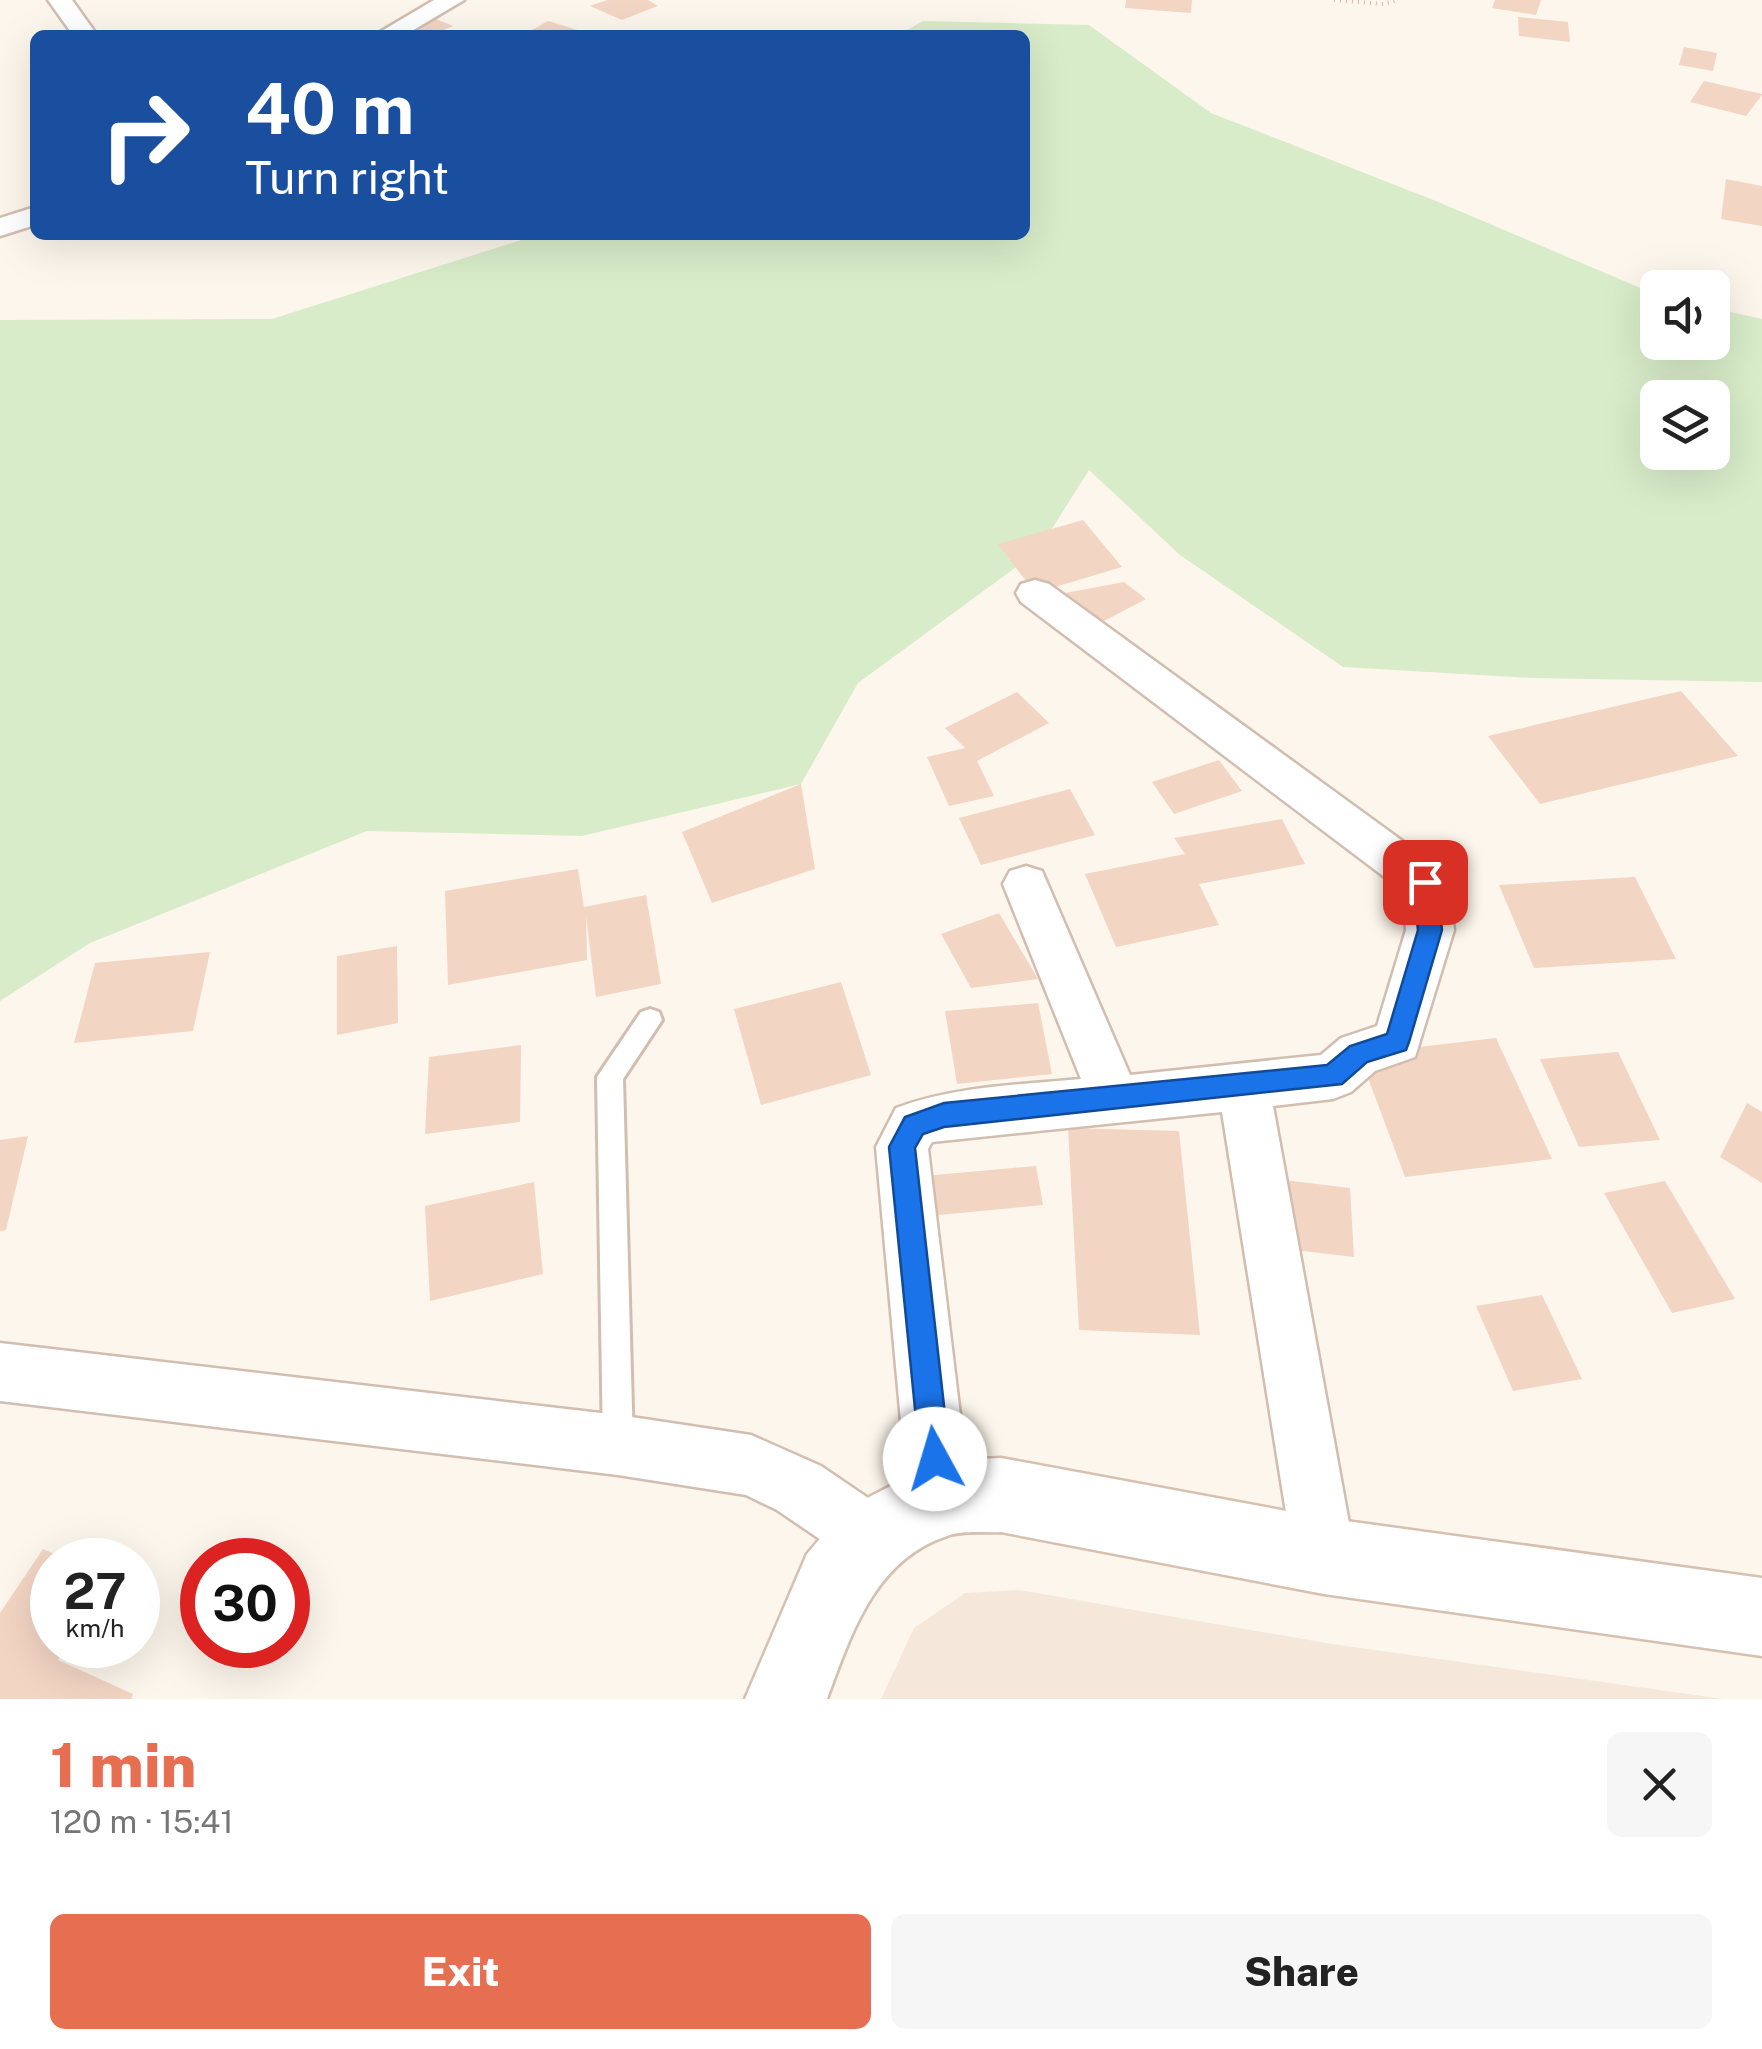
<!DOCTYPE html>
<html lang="en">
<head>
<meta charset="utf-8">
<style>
  :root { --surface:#fff; --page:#f6f6f6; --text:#222; --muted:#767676; --accent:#e76f51 }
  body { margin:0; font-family:"Public Sans",sans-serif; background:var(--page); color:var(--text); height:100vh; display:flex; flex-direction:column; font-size:38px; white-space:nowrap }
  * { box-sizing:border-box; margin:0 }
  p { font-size:32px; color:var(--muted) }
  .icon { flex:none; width:55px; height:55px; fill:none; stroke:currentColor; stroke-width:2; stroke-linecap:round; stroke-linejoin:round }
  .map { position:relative; height:1699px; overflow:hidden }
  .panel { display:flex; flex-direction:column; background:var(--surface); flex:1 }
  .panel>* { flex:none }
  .banner { position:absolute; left:30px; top:30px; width:1000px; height:210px; border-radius:15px; box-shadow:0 10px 40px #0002; background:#1a4fa0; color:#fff; overflow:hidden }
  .tools { position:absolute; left:1640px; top:270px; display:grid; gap:20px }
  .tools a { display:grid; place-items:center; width:90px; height:90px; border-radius:15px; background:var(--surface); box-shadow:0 10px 40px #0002; font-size:50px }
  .speed { position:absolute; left:30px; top:1538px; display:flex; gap:20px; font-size:50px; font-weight:700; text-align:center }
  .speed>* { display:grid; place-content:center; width:130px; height:130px; border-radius:50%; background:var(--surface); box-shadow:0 10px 40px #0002; line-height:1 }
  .speed small { font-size:25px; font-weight:400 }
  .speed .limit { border:15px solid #d22; background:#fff; color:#111 }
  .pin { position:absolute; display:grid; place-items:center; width:85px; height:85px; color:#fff; margin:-42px; border-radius:20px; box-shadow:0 5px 15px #0006 }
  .me { position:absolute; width:110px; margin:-55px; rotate:354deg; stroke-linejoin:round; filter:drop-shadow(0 0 8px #0008) }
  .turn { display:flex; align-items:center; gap:35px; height:210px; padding:0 50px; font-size:45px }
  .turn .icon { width:130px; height:130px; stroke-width:2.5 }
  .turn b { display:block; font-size:70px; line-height:85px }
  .round { display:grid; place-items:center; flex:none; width:105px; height:105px; border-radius:15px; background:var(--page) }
  .head { display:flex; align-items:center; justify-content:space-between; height:170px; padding:0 50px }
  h1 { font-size:60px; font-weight:800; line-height:75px; color:var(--accent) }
  .cta { display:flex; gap:20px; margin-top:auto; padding:20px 50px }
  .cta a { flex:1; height:115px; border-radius:15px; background:var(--accent); color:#fff; font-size:40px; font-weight:800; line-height:115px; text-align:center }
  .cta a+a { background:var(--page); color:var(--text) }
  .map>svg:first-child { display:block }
  .residential { fill:#f5e8da }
  .green { fill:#d8ecc9; fill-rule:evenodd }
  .building { fill:#f3d5c3 }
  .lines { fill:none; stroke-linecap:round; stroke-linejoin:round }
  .lane-casing { stroke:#d1beb0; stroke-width:6 }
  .street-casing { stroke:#d1beb0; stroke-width:5 }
  .secondary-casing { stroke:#d6c0b0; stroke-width:5 }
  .path { stroke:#d9b8a5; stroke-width:4; stroke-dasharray:1 5; stroke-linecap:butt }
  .lane { fill:#fff; fill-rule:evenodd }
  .street { fill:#fff; fill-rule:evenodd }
  .secondary { fill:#fff; fill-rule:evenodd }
  .route { fill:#1a73e8; stroke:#114b97; stroke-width:2.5 }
</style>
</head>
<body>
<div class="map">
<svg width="1762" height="1699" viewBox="0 0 1762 1699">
  <rect width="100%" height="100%" fill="#fdf6ec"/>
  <path class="residential" d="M 1019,1590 L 1332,1644 L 1724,1699 L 881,1699 L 914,1628 L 965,1593 Z"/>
  <path class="green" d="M 923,21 L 1089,25 L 1211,113 L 1436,201 L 1657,295 L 1658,342 L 1712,342 L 1713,308 L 1762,319 L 1762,682 L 1532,678 L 1343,667 L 1180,555 L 1089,470 L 1038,551 L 858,683 L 801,784 L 582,836 L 367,831 L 90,943 L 0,1001 L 0,320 L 272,319 L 537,235 L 1025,235 L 1025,35 L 898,35 ZM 1658,398 L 1712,398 L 1712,452 L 1658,452 Z"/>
  <path class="building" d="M 607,0 L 648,0 L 658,6 L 622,20 L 590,6 Z
    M 1126,0 L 1192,0 L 1191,13 L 1125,8 Z
    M 1495,0 L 1541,0 L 1536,15 L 1492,8 Z
    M 429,16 L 453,26 L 431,35 L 405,26 Z
    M 1518,17 L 1568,22 L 1570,42 L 1519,36 Z
    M 548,21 L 581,31 L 574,35 L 523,35 Z
    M 1684,47 L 1717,53 L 1713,71 L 1679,65 Z
    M 1704,81 L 1762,94 L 1762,95 L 1746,116 L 1690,102 Z
    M 1726,179 L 1762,186 L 1762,226 L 1721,219 Z
    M 1083,520 L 1122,567 L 1035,593 L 998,544 Z
    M 1124,582 L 1146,599 L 1085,631 L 1065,593 Z
    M 1681,691 L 1738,756 L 1540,804 L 1488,736 Z
    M 1017,692 L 1049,723 L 977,761 L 994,796 L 949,806 L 927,757 L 965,748 L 945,728 Z
    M 1219,760 L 1242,791 L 1174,814 L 1152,782 Z
    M 801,784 L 815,869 L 712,903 L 682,832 Z
    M 1070,789 L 1095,835 L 981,865 L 959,818 Z
    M 1282,819 L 1305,864 L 1199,884 L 1219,925 L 1116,947 L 1085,874 L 1185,854 L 1174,838 Z
    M 578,869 L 584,907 L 646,895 L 661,984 L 596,997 L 586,916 L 587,960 L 448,985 L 445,891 Z
    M 1635,877 L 1676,959 L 1534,968 L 1499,885 Z
    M 999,913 L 1038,979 L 971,988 L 941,934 Z
    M 397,946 L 398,1023 L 337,1035 L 337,956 Z
    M 210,952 L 193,1031 L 74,1043 L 95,963 Z
    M 841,982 L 871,1075 L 761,1105 L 734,1009 Z
    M 1038,1003 L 1052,1074 L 957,1084 L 945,1011 Z
    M 1496,1038 L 1552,1159 L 1405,1177 L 1359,1054 Z
    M 521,1045 L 520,1122 L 425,1134 L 429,1057 Z
    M 1618,1052 L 1660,1140 L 1579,1147 L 1540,1059 Z
    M 1747,1103 L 1762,1112 L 1762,1183 L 1720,1157 Z
    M 1068,1128 L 1179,1131 L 1200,1335 L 1079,1330 Z
    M 28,1136 L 6,1230 L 0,1231 L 0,1140 Z
    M 1036,1166 L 1043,1205 L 928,1216 L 924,1176 Z
    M 1284,1180 L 1350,1188 L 1354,1257 L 1286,1249 Z
    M 1665,1181 L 1735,1299 L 1672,1313 L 1604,1193 Z
    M 534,1182 L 543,1274 L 430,1301 L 425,1206 Z
    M 1542,1295 L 1582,1379 L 1513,1391 L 1476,1306 Z
    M 43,1549 L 68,1560 L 52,1560 L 52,1645 L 67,1645 L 58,1660 L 133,1694 L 131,1699 L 0,1699 L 0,1613 Z"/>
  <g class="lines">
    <g class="lane-casing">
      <path id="lane" d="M 650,1009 L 659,1012 L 662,1020 L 623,1079 L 633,1445 L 629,1456 L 618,1460 L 607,1456 L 603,1445 L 597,1077 L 641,1012 Z"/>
    </g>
    <g class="street-casing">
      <path id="street" d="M 48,0 L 72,0 L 97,35 L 73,35 Z
        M 434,0 L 464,0 L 405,35 L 375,35 Z
        M 35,207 L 35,225 L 0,236 L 0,218 Z
        M 1035,580 L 1049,584 L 1441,869 L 1448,882 L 1454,930 L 1415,1057 L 1375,1071 L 1351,1092 L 1333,1099 L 1273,1106 L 1355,1556 L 1346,1578 L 1324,1587 L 1302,1578 L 1293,1556 L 1222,1112 L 932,1142 L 928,1149 L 970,1498 L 961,1520 L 939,1529 L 917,1520 L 908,1498 L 876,1147 L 896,1108 C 955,1086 1018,1085 1081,1079 L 1003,884 L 1010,871 L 1026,866 L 1042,871 L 1130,1075 L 1321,1055 L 1341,1038 L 1377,1026 L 1406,930 L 1403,891 L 1021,602 L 1016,593 L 1021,584 Z
        M 0,1343 L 618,1415 L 751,1435 L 821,1466 L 893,1515 L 902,1537 L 893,1559 L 871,1568 L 849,1559 L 777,1510 L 746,1495 L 618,1475 L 0,1401 Z"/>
    </g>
    <g class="secondary-casing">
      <path id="secondary" d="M 1001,1458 L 1324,1518 L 1762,1578 L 1762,1656 L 1324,1594 L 1001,1532 C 985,1533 962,1530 947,1536 C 874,1560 851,1635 827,1699 L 745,1699 L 807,1554 L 844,1510 L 939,1461 Z"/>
    </g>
    <path class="path" d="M 1334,0 L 1383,4 L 1398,0"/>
    <use href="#lane" class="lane"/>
    <use href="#street" class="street"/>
    <use href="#secondary" class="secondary"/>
  </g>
  <path class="route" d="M 1425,872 L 1433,875 L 1436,882 L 1442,930 L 1409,1042 L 1406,1050 L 1367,1062 L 1342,1084 L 944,1127 L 923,1134 L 915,1148 L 950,1459 L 946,1470 L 935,1474 L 924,1470 L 920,1459 L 889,1147 L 905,1117 L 944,1103 L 1327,1065 L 1350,1046 L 1387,1034 L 1418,930 L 1413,882 L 1417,875 Z"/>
</svg>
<div class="tools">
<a><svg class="icon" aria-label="sound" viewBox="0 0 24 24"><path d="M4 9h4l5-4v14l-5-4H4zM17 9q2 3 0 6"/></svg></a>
<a><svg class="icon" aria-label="layers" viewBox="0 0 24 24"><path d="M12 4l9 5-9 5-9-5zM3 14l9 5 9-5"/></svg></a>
</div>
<div class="speed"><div>27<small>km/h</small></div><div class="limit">30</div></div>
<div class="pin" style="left:1425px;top:882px;background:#d93025"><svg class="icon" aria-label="arrive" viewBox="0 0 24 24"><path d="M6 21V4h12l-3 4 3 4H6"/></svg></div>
<svg class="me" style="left:935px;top:1459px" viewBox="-20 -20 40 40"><circle r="19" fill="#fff"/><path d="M0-13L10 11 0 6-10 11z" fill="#1a73e8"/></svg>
<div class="banner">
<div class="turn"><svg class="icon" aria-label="right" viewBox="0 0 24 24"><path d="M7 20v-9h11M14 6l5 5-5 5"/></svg><div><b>40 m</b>Turn right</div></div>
</div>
</div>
<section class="panel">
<div class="head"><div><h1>1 min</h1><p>120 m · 15:41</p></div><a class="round"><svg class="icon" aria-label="close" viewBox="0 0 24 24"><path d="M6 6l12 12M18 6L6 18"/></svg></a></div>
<div class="cta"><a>Exit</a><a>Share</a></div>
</section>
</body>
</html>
